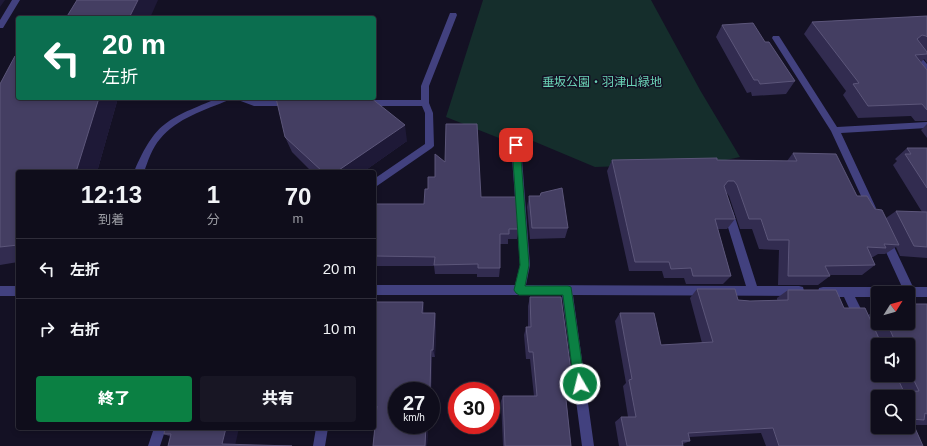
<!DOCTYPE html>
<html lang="ja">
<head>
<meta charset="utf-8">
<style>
  :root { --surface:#0f0d1b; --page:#181624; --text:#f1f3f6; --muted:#9b9ca3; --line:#2f2d3a; --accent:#0b8043 }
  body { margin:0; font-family:Helvetica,"Noto Sans JP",sans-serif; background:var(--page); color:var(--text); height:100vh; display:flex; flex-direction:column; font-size:15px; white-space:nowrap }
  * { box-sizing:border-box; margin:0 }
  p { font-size:13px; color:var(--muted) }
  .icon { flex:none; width:22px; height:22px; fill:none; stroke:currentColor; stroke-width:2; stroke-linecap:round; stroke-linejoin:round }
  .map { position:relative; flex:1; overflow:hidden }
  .details { position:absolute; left:16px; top:170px; width:360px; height:260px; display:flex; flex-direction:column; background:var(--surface); border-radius:4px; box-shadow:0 2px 6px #0003,0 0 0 1px var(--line) }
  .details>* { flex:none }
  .hud { position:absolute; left:16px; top:16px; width:360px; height:84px; border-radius:4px; box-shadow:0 2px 6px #0003,0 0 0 1px var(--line); background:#0b6e4f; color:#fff; overflow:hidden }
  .needle { width:26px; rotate:53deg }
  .controls { position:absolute; left:871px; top:286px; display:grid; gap:8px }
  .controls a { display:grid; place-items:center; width:44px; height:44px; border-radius:4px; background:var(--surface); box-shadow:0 2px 6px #0003,0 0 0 1px var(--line); font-size:20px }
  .speed { position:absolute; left:388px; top:382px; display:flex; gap:8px; font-size:20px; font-weight:700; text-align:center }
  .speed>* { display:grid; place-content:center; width:52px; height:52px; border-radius:50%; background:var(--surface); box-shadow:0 2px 6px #0003,0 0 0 1px var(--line); line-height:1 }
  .speed small { font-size:10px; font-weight:400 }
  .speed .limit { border:6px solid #d22; background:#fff; color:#111 }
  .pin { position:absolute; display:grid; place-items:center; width:34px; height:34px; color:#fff; margin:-17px; border-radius:8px; box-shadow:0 2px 6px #0006 }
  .me { position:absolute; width:44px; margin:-22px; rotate:352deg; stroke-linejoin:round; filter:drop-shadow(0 0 3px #0008) }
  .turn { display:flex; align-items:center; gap:14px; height:84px; padding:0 20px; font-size:18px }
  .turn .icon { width:52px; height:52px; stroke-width:2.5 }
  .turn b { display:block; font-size:28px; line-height:34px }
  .eta { display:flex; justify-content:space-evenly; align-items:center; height:68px; text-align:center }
  .eta b { font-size:24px; font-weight:800; line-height:28px }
  .action { display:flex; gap:8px; margin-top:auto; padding:8px 20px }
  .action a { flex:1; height:46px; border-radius:4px; background:var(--accent); color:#fff; font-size:16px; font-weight:800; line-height:46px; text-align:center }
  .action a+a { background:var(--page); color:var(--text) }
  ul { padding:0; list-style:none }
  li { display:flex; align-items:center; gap:12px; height:60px; padding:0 20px; border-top:1px solid var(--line) }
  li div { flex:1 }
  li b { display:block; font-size:15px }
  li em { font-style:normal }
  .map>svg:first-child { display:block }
  .green { fill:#152e2c }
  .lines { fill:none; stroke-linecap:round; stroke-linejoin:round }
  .minor { fill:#42417f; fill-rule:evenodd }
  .wall { fill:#322c50; fill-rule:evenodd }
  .shaded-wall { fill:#1e1937 }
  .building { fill:#443e62; stroke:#5c567a; fill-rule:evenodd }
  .route { fill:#0b8043; stroke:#07532c }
  .labels { text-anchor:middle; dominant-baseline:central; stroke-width:3; stroke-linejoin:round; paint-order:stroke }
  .park-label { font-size:12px; fill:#6bd4b7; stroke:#141124 }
</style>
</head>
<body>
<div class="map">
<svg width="927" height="446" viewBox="0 0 927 446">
  <rect width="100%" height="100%" fill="#141124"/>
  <path class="green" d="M 483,0 L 651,0 L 700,90 L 740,157 L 712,163 L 595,167 L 533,141 L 499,138 L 446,117 Z"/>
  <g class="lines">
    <path class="minor" d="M 12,0 L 20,0 L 3,28 L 0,28 L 0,20 Z
      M 450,13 L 456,13 L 457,15 L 429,86 L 429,103 L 433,113 L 434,146 L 432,148 L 374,188 L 374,179 L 425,144 L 425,113 L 422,106 L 365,106 L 361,103 L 365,100 L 421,100 L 421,86 Z
      M 773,36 L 779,36 L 837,127 L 927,122 L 927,128 L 841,133 L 876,208 L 874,211 L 868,211 L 831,131 L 772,38 Z
      M 913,50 L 916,51 L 927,64 L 927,72 L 924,71 L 910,55 L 909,53 Z
      M 218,98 L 230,98 L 229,100 C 205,110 177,118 160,139 C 152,148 148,161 144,172 L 134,172 C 156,120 169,119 218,98 Z
      M 237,98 L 249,98 L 255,100 L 291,100 L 295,103 L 291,106 L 254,106 L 238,100 Z
      M 516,142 L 521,145 L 530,265 L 526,285 L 746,286 L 723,211 L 725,208 L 731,208 L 733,211 L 757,286 L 799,286 L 803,287 L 804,291 L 803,295 L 799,296 L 573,295 L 594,446 L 582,446 L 562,295 L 374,295 L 374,285 L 515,285 L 520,265 L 511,145 Z
      M 885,235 L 889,236 L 913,287 L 927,287 L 927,297 L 908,297 L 908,293 L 878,293 L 878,297 L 855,297 L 866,319 L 864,323 L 860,324 L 856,323 L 844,297 L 823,297 L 819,296 L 818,292 L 819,288 L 823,287 L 902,287 L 880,239 L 881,236 Z
      M 0,286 L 18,286 L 18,296 L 0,296 Z
      M 154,428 L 166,428 L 160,446 L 148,446 Z
      M 316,428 L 328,428 L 325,446 L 313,446 Z"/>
  </g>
  <path class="wall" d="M 927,16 L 927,63 L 924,59 L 921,62 L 927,70 L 927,121 L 915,121 L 911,116 L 858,118 L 843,95 L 846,91 L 804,34 L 812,22 Z
    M 722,25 L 765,42 L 795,81 L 786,94 L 752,96 L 751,92 L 747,93 L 716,37 Z
    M 0,84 L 18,98 L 118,98 L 97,172 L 18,172 L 18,262 L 0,265 Z
    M 927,124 L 927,138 L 921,130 Z
    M 285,137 L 407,141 L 363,172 L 312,172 L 292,152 Z
    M 907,148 L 927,148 L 927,258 L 900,256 L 896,247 L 885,254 L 878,254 L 873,257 L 871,257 L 875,265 L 862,275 L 829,275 L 830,276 L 818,285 L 778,285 L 779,250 L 759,249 L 752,229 L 740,229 L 729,196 L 726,192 L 735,219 L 727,229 L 718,229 L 731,276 L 723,284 L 686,284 L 684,278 L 664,278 L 662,271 L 629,271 L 607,171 L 612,160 L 717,160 L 787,161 L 793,153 L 857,196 L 875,209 L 886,218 L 896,211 L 922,212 L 893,165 L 897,161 L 895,159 Z
    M 529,196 L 568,228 L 565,238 L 530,239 L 527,207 Z
    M 374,204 L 424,204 L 518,229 L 517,239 L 508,239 L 508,244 L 500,244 L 500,268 L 499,277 L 477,277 L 477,274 L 435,274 L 434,266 L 374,266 Z
    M 697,289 L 738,300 L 750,301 L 777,300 L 777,298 L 788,290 L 844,308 L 868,315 L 878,309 L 878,323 L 908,323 L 927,304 L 927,425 L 915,425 L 914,423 L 912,423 L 923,446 L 766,446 L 761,433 L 689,437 L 690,441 L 683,444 L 683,446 L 619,446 L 615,422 L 621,417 L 628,417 L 623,386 L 626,383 L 615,321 L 620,313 L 661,345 L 702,343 L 690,298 ZM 878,345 L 908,345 L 908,375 L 878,375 Z
    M 530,297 L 571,371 L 567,378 L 564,378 L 571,446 L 503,446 L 501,401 L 503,396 L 534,396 L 530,359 L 526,359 L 524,335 L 526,327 L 528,327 L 528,306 Z
    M 374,302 L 423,302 L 424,313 L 435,313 L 436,321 L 435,357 L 432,357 L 431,393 L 431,391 L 397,391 L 428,425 L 427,446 L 373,446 L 376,411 L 374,411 Z
    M 239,428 L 168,446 L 171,437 L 164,434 Z"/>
  <path class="shaded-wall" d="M 0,0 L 5,0 L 0,7 Z
    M 138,0 L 158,0 L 150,18 L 129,18 Z
    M 99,98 L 118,98 L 97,172 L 76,172 Z
    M 405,125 L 407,141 L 363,172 L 336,172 Z
    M 423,302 L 424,310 L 424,321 L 422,313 Z
    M 435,313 L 436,321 L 435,357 L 433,350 Z
    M 431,350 L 432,357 L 431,393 L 431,391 L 430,391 Z
    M 426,425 L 428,425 L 427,446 L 425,446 Z
    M 226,428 L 239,428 L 235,446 L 222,444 Z"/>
  <path class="building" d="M 77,0 L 138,0 L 129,18 L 66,18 Z
    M 927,16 L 927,37 L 926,36 L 922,35 L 917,39 L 927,52 L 927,54 L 915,55 L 927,70 L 927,110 L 922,104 L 868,106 L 853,84 L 859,83 L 812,22 Z
    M 753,23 L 765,42 L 769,42 L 795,81 L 760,84 L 758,80 L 754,80 L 722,25 Z
    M 18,55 L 18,98 L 99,98 L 76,172 L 18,172 L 18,245 L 0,247 L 0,84 L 15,56 Z
    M 276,98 L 371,98 L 405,125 L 336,172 L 323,172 L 285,137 Z
    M 446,124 L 477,124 L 481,197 L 516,197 L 518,229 L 509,229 L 509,234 L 500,234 L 500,268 L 478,268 L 478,264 L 434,265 L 435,257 L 374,256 L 374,204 L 424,204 L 425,189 L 428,189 L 428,177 L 435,177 L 435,154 L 445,162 Z
    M 907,148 L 927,148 L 927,188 L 905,154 L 911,154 Z
    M 793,153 L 836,154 L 857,196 L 867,196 L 875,209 L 882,210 L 899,245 L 884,244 L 886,248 L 867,247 L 875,265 L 825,266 L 830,276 L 788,276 L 789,240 L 768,240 L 761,219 L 749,219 L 737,185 L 734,181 L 728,181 L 724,186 L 735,219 L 715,219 L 731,276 L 693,276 L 691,268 L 671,269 L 669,262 L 635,262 L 612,160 L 717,158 L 717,160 L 797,161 Z
    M 562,188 L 568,228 L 532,228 L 529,196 L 540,196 L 541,193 Z
    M 896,211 L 927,212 L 927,247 L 914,246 Z
    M 697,289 L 735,289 L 738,300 L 750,301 L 788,300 L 788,290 L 836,290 L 844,308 L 865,308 L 882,345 L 878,345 L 878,375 L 896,375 L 904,392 L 919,391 L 908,368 L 908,345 L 894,345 L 894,339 L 887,323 L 908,323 L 908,304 L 927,304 L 927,414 L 925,413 L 924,420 L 911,419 L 923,446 L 779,446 L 773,428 L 688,433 L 690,441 L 682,441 L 683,446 L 627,446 L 621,417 L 636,417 L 629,380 L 632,379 L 620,313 L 654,313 L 661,345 L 713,342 ZM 878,397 L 908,397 L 908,427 L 878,427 Z
    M 530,297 L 561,297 L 571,371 L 563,372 L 571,446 L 505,446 L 503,396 L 537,396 L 533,352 L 529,352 L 526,327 L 531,327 Z
    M 374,302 L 423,302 L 422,313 L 435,313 L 433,350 L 431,350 L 430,391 L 397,391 L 397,425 L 426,425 L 425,446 L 373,446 L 377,406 L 374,406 Z
    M 165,428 L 226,428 L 222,444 L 292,446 L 168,446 L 171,434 L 164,434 Z"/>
  <path class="route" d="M 513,142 L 516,142 L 520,145 L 529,265 L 525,286 L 568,286 L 571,287 L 585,384 L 584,388 L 580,389 L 576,388 L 574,384 L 563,295 L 519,295 L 516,293 L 514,290 L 520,265 L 512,145 Z"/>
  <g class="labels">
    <g class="park-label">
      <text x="602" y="82">垂坂公園・羽津山緑地</text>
    </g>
  </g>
</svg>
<div class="controls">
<a><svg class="needle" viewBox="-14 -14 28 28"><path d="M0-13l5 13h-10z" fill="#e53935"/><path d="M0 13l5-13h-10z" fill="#9b9ca3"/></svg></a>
<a><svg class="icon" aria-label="sound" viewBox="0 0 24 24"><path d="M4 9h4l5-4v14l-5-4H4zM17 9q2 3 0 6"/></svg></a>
<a><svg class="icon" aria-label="search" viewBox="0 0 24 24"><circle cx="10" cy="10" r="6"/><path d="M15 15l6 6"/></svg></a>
</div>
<div class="speed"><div>27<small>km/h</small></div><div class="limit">30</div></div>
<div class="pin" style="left:516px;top:145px;background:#d93025"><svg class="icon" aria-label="arrive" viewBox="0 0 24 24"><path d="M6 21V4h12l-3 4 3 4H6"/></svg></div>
<svg class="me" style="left:580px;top:384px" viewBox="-20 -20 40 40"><circle r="17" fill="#0b8043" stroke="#fff" stroke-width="3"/><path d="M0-11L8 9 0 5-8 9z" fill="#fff"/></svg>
<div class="hud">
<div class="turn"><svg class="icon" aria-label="left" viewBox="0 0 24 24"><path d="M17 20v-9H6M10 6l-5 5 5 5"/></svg><div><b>20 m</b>左折</div></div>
</div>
<section class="details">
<div class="eta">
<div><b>12:13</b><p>到着</p></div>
<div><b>1</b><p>分</p></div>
<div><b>70</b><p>m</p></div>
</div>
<ul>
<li><svg class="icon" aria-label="left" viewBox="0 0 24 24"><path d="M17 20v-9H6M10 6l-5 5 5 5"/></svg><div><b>左折</b></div><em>20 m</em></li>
<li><svg class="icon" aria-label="right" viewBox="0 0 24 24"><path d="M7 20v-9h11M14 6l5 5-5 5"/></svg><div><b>右折</b></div><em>10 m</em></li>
</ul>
<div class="action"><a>終了</a><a>共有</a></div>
</section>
</div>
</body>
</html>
